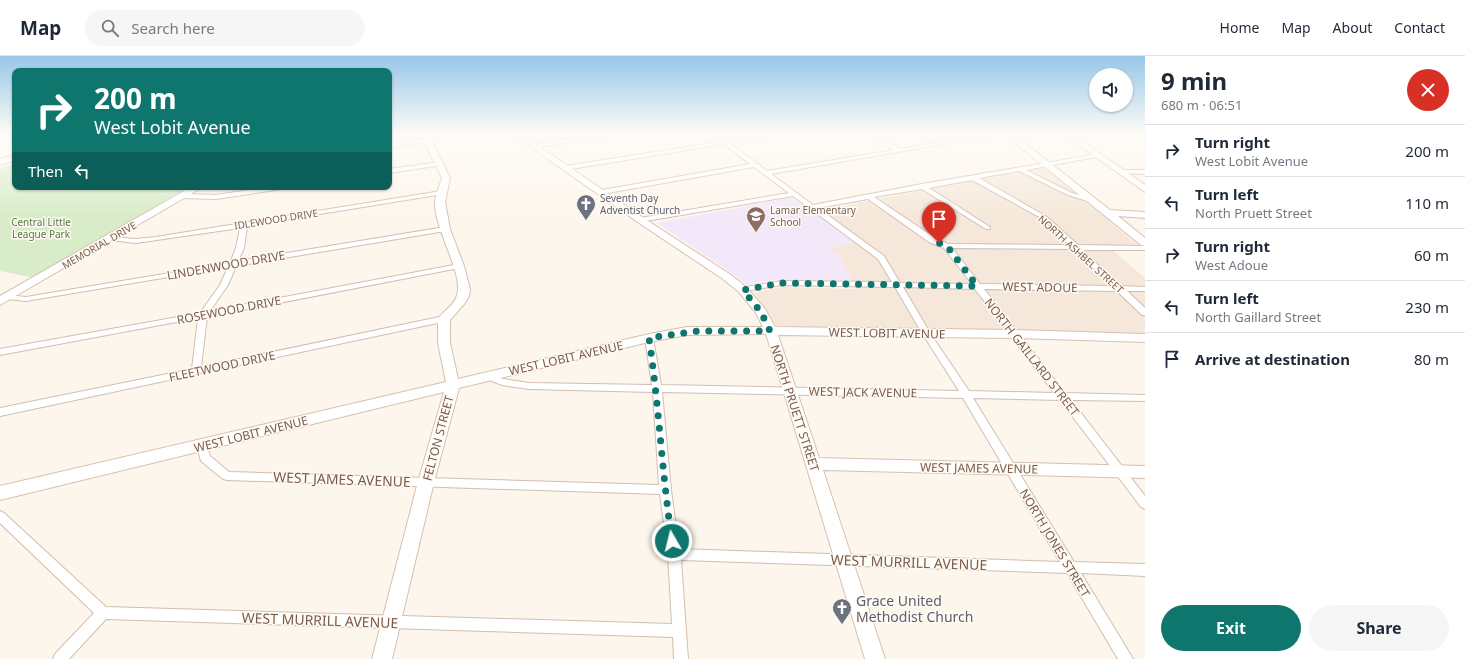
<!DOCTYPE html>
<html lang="en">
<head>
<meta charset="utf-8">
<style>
  :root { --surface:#fff; --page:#f6f6f7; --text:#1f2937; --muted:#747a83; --line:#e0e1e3; --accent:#0f766e }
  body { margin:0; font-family:"Noto Sans",sans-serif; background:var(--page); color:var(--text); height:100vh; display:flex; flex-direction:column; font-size:15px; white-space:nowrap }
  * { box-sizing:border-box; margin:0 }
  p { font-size:13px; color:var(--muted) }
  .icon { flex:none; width:22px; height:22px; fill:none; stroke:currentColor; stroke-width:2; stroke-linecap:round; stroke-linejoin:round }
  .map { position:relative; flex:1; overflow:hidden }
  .details { display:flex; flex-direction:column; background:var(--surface); width:320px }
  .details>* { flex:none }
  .banner { position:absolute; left:12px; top:12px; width:380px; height:122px; border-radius:8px; box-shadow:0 1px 3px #0004; background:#0f766e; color:#fff; overflow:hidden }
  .buttons { position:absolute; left:1089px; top:12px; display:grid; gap:8px }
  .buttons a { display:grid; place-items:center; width:44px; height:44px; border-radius:50%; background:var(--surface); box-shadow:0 1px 3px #0004; font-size:20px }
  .pin { position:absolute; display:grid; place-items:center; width:34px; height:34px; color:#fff; margin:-41px -17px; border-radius:50% 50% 50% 0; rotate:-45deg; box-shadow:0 0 4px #0007 }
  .pin .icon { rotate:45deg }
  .me { position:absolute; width:44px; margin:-22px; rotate:352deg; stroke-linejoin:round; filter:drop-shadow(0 0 3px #0008) }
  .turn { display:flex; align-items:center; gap:14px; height:84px; padding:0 16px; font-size:18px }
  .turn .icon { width:52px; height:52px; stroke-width:2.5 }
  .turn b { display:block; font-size:28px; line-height:34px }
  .then { display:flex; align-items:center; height:38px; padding:0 16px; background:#0003; gap:8px; font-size:15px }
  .round { display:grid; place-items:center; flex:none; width:42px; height:42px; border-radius:21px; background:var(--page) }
  .summary { display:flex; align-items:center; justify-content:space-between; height:68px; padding:0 16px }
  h1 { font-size:24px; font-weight:700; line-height:30px }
  .primary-button { display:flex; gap:8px; margin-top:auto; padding:8px 16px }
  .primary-button a { flex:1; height:46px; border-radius:24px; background:var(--accent); color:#fff; font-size:16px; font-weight:700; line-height:46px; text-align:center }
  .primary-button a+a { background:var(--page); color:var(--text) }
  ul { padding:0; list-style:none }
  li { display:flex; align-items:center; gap:12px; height:52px; padding:0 16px; border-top:1px solid var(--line) }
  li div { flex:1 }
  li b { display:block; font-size:15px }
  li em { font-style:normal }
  header { display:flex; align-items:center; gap:24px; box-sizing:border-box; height:56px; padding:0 20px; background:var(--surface); border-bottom:1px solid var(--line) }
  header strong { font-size:19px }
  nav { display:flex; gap:22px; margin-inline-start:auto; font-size:14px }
  .search { width:280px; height:36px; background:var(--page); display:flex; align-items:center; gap:10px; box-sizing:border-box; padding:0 14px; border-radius:22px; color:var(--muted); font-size:15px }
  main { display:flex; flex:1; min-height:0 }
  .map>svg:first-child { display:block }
  .residential { fill:#f5e8da }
  .education { fill:#f3e8fa }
  .green { fill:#d8ecc9 }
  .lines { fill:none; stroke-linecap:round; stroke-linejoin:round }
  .street-casing { stroke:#d1beb0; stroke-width:2 }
  .secondary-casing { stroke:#d6c0b0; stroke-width:2 }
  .street { fill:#fff; fill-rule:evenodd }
  .secondary { fill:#fff; fill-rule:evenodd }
  .route { stroke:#0f766e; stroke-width:7; stroke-dasharray:0 12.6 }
  .labels { text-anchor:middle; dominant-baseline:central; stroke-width:3; stroke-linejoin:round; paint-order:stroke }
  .far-worship-label { font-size:10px; fill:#5b616d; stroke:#fffaf3; text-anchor:start }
  .far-education-label { font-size:10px; fill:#785e54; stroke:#fffaf3; text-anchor:start }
  .far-street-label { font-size:10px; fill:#7a5c4d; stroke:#fffaf3 }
  .far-park-label { font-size:10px; fill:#537a41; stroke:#fffaf3 }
  .street-label { font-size:12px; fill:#7a5c4d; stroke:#fffaf3 }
  .near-street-label { font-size:14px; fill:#7a5c4d; stroke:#fffaf3 }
  .near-worship-label { font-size:14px; fill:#5b616d; stroke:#fffaf3; text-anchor:start }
</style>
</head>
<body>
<header>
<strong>Map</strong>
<div class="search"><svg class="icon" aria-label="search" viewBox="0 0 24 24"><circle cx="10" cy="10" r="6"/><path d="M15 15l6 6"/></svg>Search here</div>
<nav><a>Home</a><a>Map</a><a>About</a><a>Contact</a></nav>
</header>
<main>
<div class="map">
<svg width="1145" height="603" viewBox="0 0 1145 603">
  <rect width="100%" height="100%" fill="#fdf6ec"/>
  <path class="residential" d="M 1043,110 L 1139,190 L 1107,189 L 1145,222 L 1145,279 L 777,270 L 754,237 L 781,231 L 856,233 L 838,198 L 829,192 L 862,184 L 823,154 Z"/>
  <path class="education" d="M 789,142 L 793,142 L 853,186 L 829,192 L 838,198 L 852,224 L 772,224 L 746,229 L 732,217 L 657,167 Z"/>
  <path class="green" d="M 15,108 L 15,131 L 190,131 L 34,222 L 0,215 L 0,112 Z"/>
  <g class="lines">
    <g class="street-casing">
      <path id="street" d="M 612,77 L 627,77 L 534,92 L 531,90 L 534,88 Z
        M 709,77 L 716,77 L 726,85 L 773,77 L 787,77 L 730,87 L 767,115 L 894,94 L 865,77 L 872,77 L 900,93 L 993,77 L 1007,77 L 771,118 L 813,149 L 922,128 L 1098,98 L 1098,100 L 1096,101 L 1026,114 L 1072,137 L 1096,144 L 1097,145 L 1094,147 L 1068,139 L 1019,115 L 979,122 L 1047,161 L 1078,189 L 1145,190 L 1145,194 L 1082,194 L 1121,230 L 1145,231 L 1145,235 L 1127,235 L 1145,252 L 1145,259 L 1142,259 L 1117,235 L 984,233 L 1065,337 L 1145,339 L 1145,345 L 1071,344 L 1145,440 L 1145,453 L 1141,451 L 1060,344 L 973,342 L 1074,506 L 1145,508 L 1145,520 L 1081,517 L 1133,603 L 1118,603 L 1067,517 L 681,504 L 688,603 L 674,603 L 673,581 L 106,563 L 69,603 L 53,603 L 55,598 L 94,557 L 0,467 L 0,455 L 4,457 L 106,551 L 672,568 L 668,498 L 660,438 L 227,424 L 223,423 L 201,405 L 197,390 L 198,387 L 202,386 L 206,387 L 210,400 L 229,416 L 659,429 L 653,336 L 529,333 L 502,329 L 484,322 L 482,320 L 487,317 L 503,323 L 529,327 L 652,329 L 645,282 L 649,279 L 653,282 L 661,329 L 959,335 L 922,277 L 895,231 L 781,229 L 740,236 L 739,234 L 740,232 L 781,225 L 892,226 L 878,203 L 793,140 L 640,166 L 637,164 L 640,162 L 789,137 L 754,111 L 602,138 L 599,136 L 602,134 L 750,108 L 724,88 L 565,114 L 562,112 L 565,110 L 720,86 ZM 972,124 L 1043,163 L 1069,189 L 948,188 L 935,182 L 874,141 L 922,133 L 986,173 L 990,173 L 990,171 L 929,132 ZM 868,143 L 929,186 L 944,192 L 972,228 L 900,227 L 884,200 L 818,152 ZM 952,192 L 1074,193 L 1112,230 L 980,228 ZM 903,231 L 975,233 L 1054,337 L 969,335 L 930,277 ZM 662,336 L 963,342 L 1060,506 L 679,493 L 671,434 Z
        M 428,82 L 430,83 L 430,85 L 389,92 L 389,88 Z
        M 440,106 L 442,107 L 442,109 L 389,117 L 389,113 Z
        M 1120,114 L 1145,114 L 1145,118 L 1118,117 L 1117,116 Z
        M 270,131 L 285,131 L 282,133 L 216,143 L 183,142 L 180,140 L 183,138 L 216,139 Z
        M 441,135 L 444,137 L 443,138 L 247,170 L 244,192 L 238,205 L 445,171 L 448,173 L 445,175 L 236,210 L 228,229 L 210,255 L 459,208 L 463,210 L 459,212 L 207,261 L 201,311 L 444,260 L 447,261 L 448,263 L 447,265 L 0,360 L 0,352 L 192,313 L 198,262 L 0,299 L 0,293 L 200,257 L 220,229 L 228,211 L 26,245 L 7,243 L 3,241 L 7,239 L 26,241 L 230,207 L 236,192 L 240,172 L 136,187 L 110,184 L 108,183 L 108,181 L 136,183 L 156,181 Z"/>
    </g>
    <g class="secondary-casing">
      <path id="secondary" d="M 420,77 L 428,77 L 450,122 L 445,146 L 450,173 L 464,210 L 470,233 L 469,240 L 465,247 L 450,264 L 450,287 L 458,323 L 649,278 L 687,271 L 763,271 L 756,257 L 739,236 L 723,223 L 639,167 L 511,77 L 520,77 L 645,163 L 731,219 L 747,232 L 765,253 L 775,271 L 1013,274 L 1145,278 L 1145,286 L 1013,282 L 778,279 L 819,402 L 1145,410 L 1145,422 L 823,414 L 885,603 L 865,603 L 766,278 L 687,279 L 649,286 L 459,332 L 434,426 L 392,603 L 372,603 L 418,426 L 444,336 L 0,444 L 0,430 L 446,326 L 438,287 L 438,263 C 443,255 455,249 457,239 C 464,218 434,173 435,146 C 436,138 440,129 442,122 Z
        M 1003,77 L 1012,77 L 1110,154 L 1145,156 L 1145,162 L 1118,160 L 1145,182 L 1145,190 L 1141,189 Z
        M 1062,77 L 1071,77 L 1145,129 L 1145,136 Z
        M 15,99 L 15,104 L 0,109 L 0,103 Z
        M 191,131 L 203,131 L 0,249 L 0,240 Z"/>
    </g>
    <use href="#street" class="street"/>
    <use href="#secondary" class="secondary"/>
  </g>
  <linearGradient id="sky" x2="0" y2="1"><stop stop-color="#97c7e8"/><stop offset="0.48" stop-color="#fefbf6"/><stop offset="1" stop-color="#fefbf6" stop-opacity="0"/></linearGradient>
  <rect width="1145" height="162" fill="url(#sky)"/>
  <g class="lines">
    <path class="route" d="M 672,485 C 662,418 659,350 649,282 L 698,275 L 770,275 L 761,256 L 743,234 L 781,227 L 977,230 L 947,190 L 939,187"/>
  </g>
  <defs>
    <g id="church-pin" transform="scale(1)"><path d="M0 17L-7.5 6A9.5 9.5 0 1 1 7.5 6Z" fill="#6b7280" stroke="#fffaf3"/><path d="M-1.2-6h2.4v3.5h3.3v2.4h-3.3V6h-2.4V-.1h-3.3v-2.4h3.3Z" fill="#fff"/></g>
    <g id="school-pin" transform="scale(1)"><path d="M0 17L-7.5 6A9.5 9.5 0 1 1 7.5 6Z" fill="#8d6e63" stroke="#fffaf3"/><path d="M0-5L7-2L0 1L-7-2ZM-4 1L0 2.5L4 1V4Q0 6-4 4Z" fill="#fff"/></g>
  </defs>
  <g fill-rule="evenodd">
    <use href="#church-pin" x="586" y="148"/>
    <use href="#school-pin" x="756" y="160"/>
    <use href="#church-pin" x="842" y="552"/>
  </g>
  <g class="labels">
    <g class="far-worship-label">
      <text x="600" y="142">Seventh Day<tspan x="600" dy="12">Adventist Church</tspan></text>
    </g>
    <g class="far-education-label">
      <text x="770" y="154">Lamar Elementary<tspan x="770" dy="12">School</tspan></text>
    </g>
    <g class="far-street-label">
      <text transform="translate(276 163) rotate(-9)">IDLEWOOD DRIVE</text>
      <text transform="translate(99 189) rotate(-30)">MEMORIAL DRIVE</text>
      <text transform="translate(1081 198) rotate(42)">NORTH ASHBEL STREET</text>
    </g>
    <g class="far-park-label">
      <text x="41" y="166">Central Little<tspan x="41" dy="12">League Park</tspan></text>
    </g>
    <g class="street-label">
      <text transform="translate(226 209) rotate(-10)">LINDENWOOD DRIVE</text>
      <text transform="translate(1040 231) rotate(1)">WEST ADOUE</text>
      <text transform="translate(229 254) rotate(-11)">ROSEWOOD DRIVE</text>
      <text transform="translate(887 277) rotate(1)">WEST LOBIT AVENUE</text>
      <text transform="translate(1032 301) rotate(52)">NORTH GAILLARD STREET</text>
      <text transform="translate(566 302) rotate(-13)">WEST LOBIT AVENUE</text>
      <text transform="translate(222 310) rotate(-12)">FLEETWOOD DRIVE</text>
      <text transform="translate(863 336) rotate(1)">WEST JACK AVENUE</text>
      <text transform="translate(795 352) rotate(72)">NORTH PRUETT STREET</text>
      <text transform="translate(251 378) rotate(-14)">WEST LOBIT AVENUE</text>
      <text transform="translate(438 382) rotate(-75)">FELTON STREET</text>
      <text transform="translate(979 412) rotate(1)">WEST JAMES AVENUE</text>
      <text transform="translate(1055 487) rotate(59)">NORTH JONES STREET</text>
    </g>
    <g class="near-street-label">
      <text transform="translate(342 423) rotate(2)">WEST JAMES AVENUE</text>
      <text transform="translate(909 506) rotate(2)">WEST MURRILL AVENUE</text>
      <text transform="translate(320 564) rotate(2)">WEST MURRILL AVENUE</text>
    </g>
    <g class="near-worship-label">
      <text x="856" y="544">Grace United<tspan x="856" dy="16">Methodist Church</tspan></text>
    </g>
  </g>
</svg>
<div class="buttons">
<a><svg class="icon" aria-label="sound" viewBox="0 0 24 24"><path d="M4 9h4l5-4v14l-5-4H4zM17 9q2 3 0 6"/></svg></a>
</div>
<div class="pin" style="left:939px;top:187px;background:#d93025"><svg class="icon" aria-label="arrive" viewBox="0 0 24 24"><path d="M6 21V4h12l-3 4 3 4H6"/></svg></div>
<svg class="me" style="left:672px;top:485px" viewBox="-20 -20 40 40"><circle r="17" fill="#0f766e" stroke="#fff" stroke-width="3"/><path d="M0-11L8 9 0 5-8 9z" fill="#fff"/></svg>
<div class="banner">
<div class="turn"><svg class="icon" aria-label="right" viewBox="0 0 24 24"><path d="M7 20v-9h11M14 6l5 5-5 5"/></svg><div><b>200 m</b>West Lobit Avenue</div></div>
<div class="then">Then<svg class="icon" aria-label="left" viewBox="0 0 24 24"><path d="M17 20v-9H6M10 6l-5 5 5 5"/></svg></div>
</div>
</div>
<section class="details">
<div class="summary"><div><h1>9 min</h1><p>680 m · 06:51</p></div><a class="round" style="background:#d93025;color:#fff"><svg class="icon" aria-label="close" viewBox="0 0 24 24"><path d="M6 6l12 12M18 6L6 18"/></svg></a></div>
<ul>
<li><svg class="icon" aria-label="right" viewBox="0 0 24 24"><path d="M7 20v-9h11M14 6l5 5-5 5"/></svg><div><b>Turn right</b><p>West Lobit Avenue</p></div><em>200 m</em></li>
<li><svg class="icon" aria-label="left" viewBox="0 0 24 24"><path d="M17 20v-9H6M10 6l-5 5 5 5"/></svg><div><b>Turn left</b><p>North Pruett Street</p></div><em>110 m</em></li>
<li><svg class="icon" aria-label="right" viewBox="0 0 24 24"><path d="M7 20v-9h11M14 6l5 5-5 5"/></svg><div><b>Turn right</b><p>West Adoue</p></div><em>60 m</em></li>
<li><svg class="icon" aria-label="left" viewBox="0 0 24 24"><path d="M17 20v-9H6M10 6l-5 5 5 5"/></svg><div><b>Turn left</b><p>North Gaillard Street</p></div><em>230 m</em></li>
<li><svg class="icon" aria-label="arrive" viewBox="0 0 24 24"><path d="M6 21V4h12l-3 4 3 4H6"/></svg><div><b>Arrive at destination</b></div><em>80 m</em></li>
</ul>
<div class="primary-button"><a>Exit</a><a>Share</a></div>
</section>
</main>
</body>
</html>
